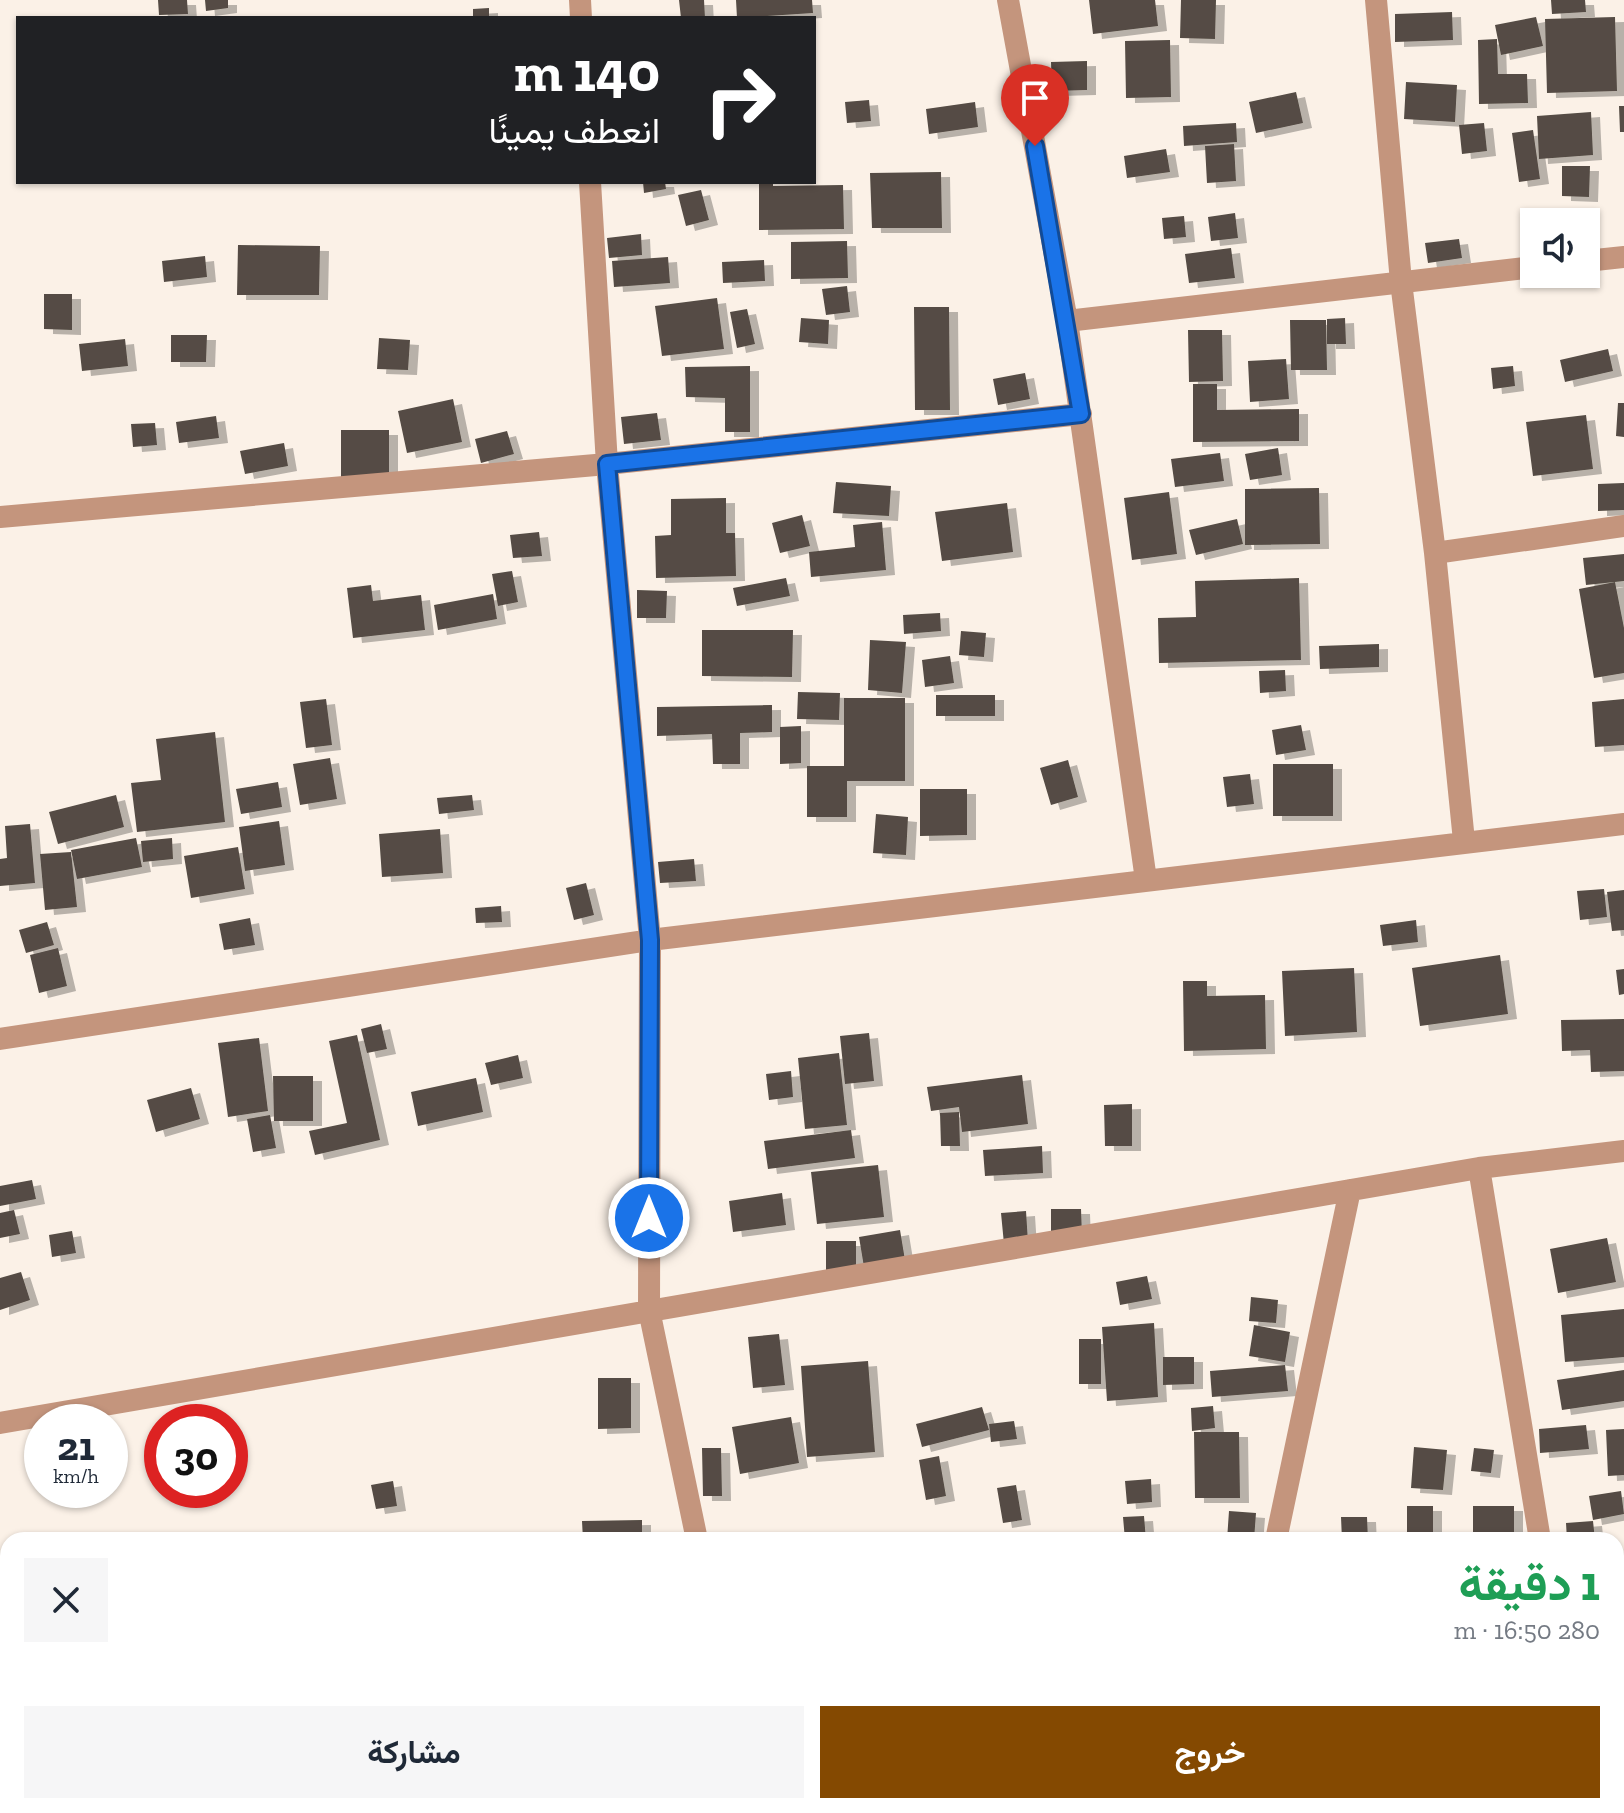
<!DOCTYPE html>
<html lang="ar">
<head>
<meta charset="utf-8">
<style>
  :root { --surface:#fff; --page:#f6f6f7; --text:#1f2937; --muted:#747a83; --accent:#844901 }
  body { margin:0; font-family:"Zilla Slab",Vazirmatn,serif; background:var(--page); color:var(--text); direction:rtl; height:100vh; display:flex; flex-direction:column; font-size:30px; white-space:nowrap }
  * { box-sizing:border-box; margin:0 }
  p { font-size:26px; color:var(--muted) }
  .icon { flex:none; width:44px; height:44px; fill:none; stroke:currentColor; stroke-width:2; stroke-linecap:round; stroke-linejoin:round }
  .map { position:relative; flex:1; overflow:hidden; direction:ltr }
  .drawer { position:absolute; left:0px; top:1532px; width:1624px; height:282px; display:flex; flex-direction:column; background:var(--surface); border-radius:24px 24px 0 0; box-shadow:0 2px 6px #0004; direction:rtl }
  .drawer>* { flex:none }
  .top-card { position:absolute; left:16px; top:16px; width:800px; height:168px; border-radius:0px; box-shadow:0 2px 6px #0004; direction:rtl; background:#202124; color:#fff; overflow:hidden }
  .fabs { position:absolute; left:1520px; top:208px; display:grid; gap:16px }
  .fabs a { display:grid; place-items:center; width:80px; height:80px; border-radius:0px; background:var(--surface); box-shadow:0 2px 6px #0004; font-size:40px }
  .speed { position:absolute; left:24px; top:1404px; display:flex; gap:16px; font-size:40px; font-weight:700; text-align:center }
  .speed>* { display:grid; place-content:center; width:104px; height:104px; border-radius:50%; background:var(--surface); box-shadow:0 2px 6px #0004; line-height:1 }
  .speed small { font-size:20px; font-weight:400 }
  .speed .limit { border:12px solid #d22; background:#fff; color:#111 }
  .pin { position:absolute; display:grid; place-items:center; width:68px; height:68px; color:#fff; margin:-82px -34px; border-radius:50% 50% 50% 0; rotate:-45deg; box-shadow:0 0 8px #0007 }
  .pin .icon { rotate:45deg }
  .me { position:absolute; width:88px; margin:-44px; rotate:0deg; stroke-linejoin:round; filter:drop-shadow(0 0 6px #0008) }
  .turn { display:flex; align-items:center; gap:28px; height:168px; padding:0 24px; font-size:36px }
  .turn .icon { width:104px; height:104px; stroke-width:2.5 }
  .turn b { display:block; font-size:56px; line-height:68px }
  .round { display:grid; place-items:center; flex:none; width:84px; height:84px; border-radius:0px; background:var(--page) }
  .overview { display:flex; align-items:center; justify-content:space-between; height:136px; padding:0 24px }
  h1 { font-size:48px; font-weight:700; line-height:60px; color:#1e9e55 }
  .cta { display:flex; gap:16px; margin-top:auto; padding:16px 24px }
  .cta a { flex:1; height:92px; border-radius:0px; background:var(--accent); color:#fff; font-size:32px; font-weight:700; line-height:92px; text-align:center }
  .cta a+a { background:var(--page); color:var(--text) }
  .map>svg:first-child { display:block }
  .building { fill:#544c44; filter:url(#shadow) }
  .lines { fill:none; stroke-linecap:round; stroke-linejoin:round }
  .minor { stroke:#c4957d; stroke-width:22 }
  .route-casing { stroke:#114b97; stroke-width:20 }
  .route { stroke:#1a73e8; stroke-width:14 }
</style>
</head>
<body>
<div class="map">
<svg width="1624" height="1813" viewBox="0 0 1624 1813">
  <defs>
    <filter id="shadow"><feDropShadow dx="9" dy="5" stdDeviation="0" flood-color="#0004"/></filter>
  </defs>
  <rect width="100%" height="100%" fill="#fbf1e7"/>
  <path class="building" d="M 158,0 L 187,0 L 188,14 L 159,15 Z
    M 205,0 L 228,0 L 228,8 L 206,11 Z
    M 679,0 L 704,0 L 705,18 L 681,18 Z
    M 736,0 L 812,0 L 813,13 L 737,18 Z
    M 1089,0 L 1155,0 L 1158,26 L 1093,34 Z
    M 1181,0 L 1216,0 L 1215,39 L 1180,38 Z
    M 1551,0 L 1585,0 L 1586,12 L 1552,14 Z
    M 489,8 L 489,18 L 473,18 L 473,9 Z
    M 1452,12 L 1453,40 L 1395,42 L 1395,14 Z
    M 1536,17 L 1543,46 L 1501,55 L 1495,25 Z
    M 1615,17 L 1617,91 L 1547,93 L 1545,19 Z
    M 1497,39 L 1498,74 L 1527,74 L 1528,103 L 1479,104 L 1478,40 Z
    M 1170,40 L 1171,97 L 1126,98 L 1125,41 Z
    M 1087,61 L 1087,90 L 1052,91 L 1051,62 Z
    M 1406,82 L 1457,85 L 1455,122 L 1404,119 Z
    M 1296,92 L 1303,123 L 1256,133 L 1249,102 Z
    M 869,100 L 871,121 L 847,123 L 845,102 Z
    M 975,102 L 978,127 L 929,134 L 926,109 Z
    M 1619,106 L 1624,106 L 1624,132 L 1620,132 Z
    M 1591,112 L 1593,155 L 1539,159 L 1537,116 Z
    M 1236,123 L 1237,142 L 1184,146 L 1183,126 Z
    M 1484,123 L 1487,151 L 1462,154 L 1459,125 Z
    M 1533,130 L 1540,179 L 1519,182 L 1512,133 Z
    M 1234,144 L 1236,181 L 1207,183 L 1205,146 Z
    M 1166,149 L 1170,172 L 1127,178 L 1124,156 Z
    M 1562,166 L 1590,166 L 1589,197 L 1562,196 Z
    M 941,172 L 942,228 L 872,228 L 870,173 Z
    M 643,182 L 665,182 L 666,189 L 644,193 Z
    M 759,182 L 773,182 L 773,186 L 843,185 L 844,229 L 759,230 Z
    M 701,190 L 709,220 L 686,226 L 678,195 Z
    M 1235,213 L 1238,238 L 1211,241 L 1208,217 Z
    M 1184,216 L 1186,237 L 1164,239 L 1162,218 Z
    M 641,234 L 642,255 L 609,258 L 607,238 Z
    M 1459,239 L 1462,258 L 1428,263 L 1425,243 Z
    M 847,241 L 848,278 L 791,279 L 791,242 Z
    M 238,245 L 320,246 L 319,295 L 237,295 Z
    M 1231,248 L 1235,278 L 1189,283 L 1185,254 Z
    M 205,256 L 207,277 L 164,282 L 162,261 Z
    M 668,257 L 670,283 L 614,287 L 612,261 Z
    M 764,260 L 765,281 L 723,283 L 722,262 Z
    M 847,286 L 850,312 L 826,315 L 822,289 Z
    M 44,294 L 72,294 L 72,330 L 44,329 Z
    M 717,298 L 724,349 L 662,356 L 655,306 Z
    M 914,307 L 949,307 L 950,410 L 915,410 Z
    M 747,309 L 755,344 L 737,348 L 730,312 Z
    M 801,318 L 829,320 L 828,344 L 799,342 Z
    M 1345,318 L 1346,344 L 1327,344 L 1327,319 Z
    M 1290,320 L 1326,320 L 1327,370 L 1291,370 Z
    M 1188,330 L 1222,330 L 1223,381 L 1189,382 Z
    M 171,335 L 207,335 L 206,362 L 171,362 Z
    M 379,338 L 410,340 L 408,370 L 377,369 Z
    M 125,339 L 128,366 L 82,371 L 79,344 Z
    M 1608,349 L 1613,371 L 1565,382 L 1560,360 Z
    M 1286,359 L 1289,399 L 1250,402 L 1248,361 Z
    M 750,366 L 750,432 L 725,432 L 725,398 L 686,397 L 685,367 Z
    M 1513,366 L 1515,386 L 1493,389 L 1491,368 Z
    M 1025,373 L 1030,399 L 998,405 L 993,379 Z
    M 1193,384 L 1217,384 L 1217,410 L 1299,409 L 1299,441 L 1193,442 Z
    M 453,399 L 462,442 L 407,453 L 398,411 Z
    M 1618,403 L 1624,403 L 1624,437 L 1616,436 Z
    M 657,413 L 661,440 L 624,444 L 621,417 Z
    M 1586,415 L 1593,469 L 1533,476 L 1526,422 Z
    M 216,416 L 219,438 L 179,443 L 176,422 Z
    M 155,423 L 157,445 L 133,447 L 131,424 Z
    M 341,430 L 389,430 L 389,482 L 341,482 Z
    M 507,431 L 514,454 L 481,463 L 475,439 Z
    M 284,443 L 288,466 L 245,474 L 240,451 Z
    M 1278,448 L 1282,475 L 1250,480 L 1245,454 Z
    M 1220,453 L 1224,481 L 1175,487 L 1171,459 Z
    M 836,482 L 891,486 L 889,516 L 833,513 Z
    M 1624,483 L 1624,510 L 1598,511 L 1598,484 Z
    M 1319,488 L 1320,544 L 1245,545 L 1245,489 Z
    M 1169,492 L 1177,554 L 1132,560 L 1124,498 Z
    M 726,498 L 726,533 L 735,533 L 736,576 L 656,578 L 655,536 L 671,535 L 671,499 Z
    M 1007,503 L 1013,552 L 942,561 L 935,512 Z
    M 802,515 L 810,546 L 780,553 L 772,523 Z
    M 1237,519 L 1243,544 L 1196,555 L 1189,530 Z
    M 882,522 L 886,570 L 811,577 L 809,552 L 855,547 L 853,525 Z
    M 539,532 L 542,556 L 513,558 L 510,535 Z
    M 1624,554 L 1624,581 L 1586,585 L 1583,558 Z
    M 512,571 L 518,602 L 498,606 L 492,574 Z
    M 786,578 L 790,596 L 737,606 L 733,588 Z
    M 1299,578 L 1301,660 L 1159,663 L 1158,618 L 1196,617 L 1195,581 Z
    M 1615,582 L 1624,628 L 1624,673 L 1594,678 L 1579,589 Z
    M 371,585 L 373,601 L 421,595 L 425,630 L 353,638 L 347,588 Z
    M 637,590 L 667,591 L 666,618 L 637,618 Z
    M 493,594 L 497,619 L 438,630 L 434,605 Z
    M 940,613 L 941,631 L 904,634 L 903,615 Z
    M 702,630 L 793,630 L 792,677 L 702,676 Z
    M 961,631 L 986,633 L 984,657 L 959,655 Z
    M 870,640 L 906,642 L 902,693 L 868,690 Z
    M 1379,644 L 1379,667 L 1320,669 L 1319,646 Z
    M 950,656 L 954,683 L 925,687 L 922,660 Z
    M 1285,670 L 1286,691 L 1260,693 L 1259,671 Z
    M 798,692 L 840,693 L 839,720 L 797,719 Z
    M 936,695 L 995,695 L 995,716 L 936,716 Z
    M 844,698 L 905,698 L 905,781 L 847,781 L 847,817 L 807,817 L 807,766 L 844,766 Z
    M 326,699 L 332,745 L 306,748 L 300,702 Z
    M 1624,699 L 1624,745 L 1595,747 L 1592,702 Z
    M 772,705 L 772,732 L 740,733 L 740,764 L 713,764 L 712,734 L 657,736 L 657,707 Z
    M 1301,725 L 1306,750 L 1276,755 L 1272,730 Z
    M 801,726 L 801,763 L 780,764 L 780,727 Z
    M 215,732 L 225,822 L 137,832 L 131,783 L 161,780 L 156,739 Z
    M 330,758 L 337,799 L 300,805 L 293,764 Z
    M 1068,760 L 1078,797 L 1051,805 L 1040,768 Z
    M 1273,764 L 1333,764 L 1333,816 L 1273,816 Z
    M 1250,774 L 1254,804 L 1227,807 L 1223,777 Z
    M 278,782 L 282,807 L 241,814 L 236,789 Z
    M 920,789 L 967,789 L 967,835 L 920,836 Z
    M 116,795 L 124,827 L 58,844 L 49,812 Z
    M 472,795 L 474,810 L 439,814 L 437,798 Z
    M 876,814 L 908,817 L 906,855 L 873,853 Z
    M 279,821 L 285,865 L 245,871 L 239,827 Z
    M 30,824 L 35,883 L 0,886 L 0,859 L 7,858 L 5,826 Z
    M 440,829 L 443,873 L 382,877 L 379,834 Z
    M 136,838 L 142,867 L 77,879 L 71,850 Z
    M 172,838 L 173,859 L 143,862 L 141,841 Z
    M 238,847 L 245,889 L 191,898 L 184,856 Z
    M 71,852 L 77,907 L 45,910 L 40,854 Z
    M 694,859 L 696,881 L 660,883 L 658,862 Z
    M 586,883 L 594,915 L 574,920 L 566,888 Z
    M 1604,889 L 1607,917 L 1580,920 L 1577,891 Z
    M 1624,890 L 1624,930 L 1612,931 L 1607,892 Z
    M 501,906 L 502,922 L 476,923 L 475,908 Z
    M 250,918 L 255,945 L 224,950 L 219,924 Z
    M 1416,920 L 1418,942 L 1383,946 L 1380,925 Z
    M 47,922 L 54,945 L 26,953 L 19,930 Z
    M 58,948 L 67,986 L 39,993 L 30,955 Z
    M 1500,955 L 1508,1014 L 1420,1026 L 1412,968 Z
    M 1354,968 L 1357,1032 L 1285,1036 L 1282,971 Z
    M 1624,969 L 1624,994 L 1619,995 L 1616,970 Z
    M 1183,981 L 1207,981 L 1207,996 L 1265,995 L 1266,1049 L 1184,1051 Z
    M 1624,1019 L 1624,1071 L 1591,1072 L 1590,1050 L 1562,1051 L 1561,1020 Z
    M 381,1024 L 387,1049 L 367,1053 L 361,1029 Z
    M 869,1033 L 874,1081 L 845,1084 L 840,1036 Z
    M 357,1035 L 380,1140 L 315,1155 L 309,1131 L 347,1123 L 329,1041 Z
    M 259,1038 L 268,1111 L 228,1117 L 218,1043 Z
    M 839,1053 L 847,1125 L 805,1129 L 798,1058 Z
    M 518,1055 L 523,1078 L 491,1085 L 485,1063 Z
    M 791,1071 L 793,1097 L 769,1100 L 766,1074 Z
    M 1022,1075 L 1028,1124 L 962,1132 L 959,1107 L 931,1111 L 927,1087 Z
    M 273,1076 L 313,1076 L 313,1121 L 274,1121 Z
    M 476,1078 L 483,1112 L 418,1126 L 411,1092 Z
    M 191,1088 L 200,1119 L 156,1132 L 147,1100 Z
    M 1132,1104 L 1132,1146 L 1105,1146 L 1104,1105 Z
    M 959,1112 L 960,1146 L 941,1146 L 940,1113 Z
    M 270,1115 L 276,1148 L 253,1152 L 247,1119 Z
    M 851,1130 L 855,1158 L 768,1169 L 764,1141 Z
    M 1042,1146 L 1043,1173 L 985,1176 L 983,1150 Z
    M 878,1165 L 884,1217 L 817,1224 L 811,1172 Z
    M 32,1180 L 36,1199 L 0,1206 L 0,1186 Z
    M 782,1193 L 786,1225 L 733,1232 L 729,1201 Z
    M 1051,1209 L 1081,1209 L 1082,1235 L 1051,1235 Z
    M 14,1210 L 20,1234 L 0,1238 L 0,1213 Z
    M 1026,1211 L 1028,1242 L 1004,1244 L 1001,1213 Z
    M 900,1230 L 905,1260 L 864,1267 L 859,1237 Z
    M 72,1231 L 76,1253 L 52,1257 L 49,1235 Z
    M 1607,1238 L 1616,1282 L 1558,1293 L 1550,1249 Z
    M 826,1241 L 856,1241 L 856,1270 L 826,1270 Z
    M 21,1272 L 30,1300 L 0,1310 L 0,1278 Z
    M 1147,1276 L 1152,1299 L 1120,1305 L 1116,1282 Z
    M 1251,1297 L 1278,1300 L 1276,1323 L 1249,1321 Z
    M 1624,1309 L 1624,1357 L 1565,1362 L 1561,1315 Z
    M 1154,1323 L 1158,1397 L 1107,1401 L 1102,1327 Z
    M 1254,1325 L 1290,1332 L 1285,1362 L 1249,1356 Z
    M 779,1334 L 785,1385 L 753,1388 L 748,1337 Z
    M 1079,1339 L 1101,1339 L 1101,1384 L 1079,1384 Z
    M 1163,1357 L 1194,1357 L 1194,1384 L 1163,1385 Z
    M 868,1361 L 875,1452 L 807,1457 L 801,1366 Z
    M 1285,1365 L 1288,1391 L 1212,1397 L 1210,1371 Z
    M 1624,1370 L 1624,1401 L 1562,1410 L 1557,1380 Z
    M 598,1378 L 631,1378 L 631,1428 L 598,1429 Z
    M 1213,1406 L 1215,1428 L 1192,1431 L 1191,1408 Z
    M 982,1407 L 989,1430 L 922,1447 L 916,1424 Z
    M 791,1417 L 799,1463 L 740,1474 L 732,1427 Z
    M 1014,1421 L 1017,1439 L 991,1442 L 989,1424 Z
    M 1586,1425 L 1589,1449 L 1540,1453 L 1539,1429 Z
    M 1624,1429 L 1624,1475 L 1608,1476 L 1606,1430 Z
    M 1194,1432 L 1239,1432 L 1240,1498 L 1195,1498 Z
    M 1414,1447 L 1447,1450 L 1443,1490 L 1411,1488 Z
    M 702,1448 L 721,1448 L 722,1496 L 703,1496 Z
    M 1474,1448 L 1494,1450 L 1491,1473 L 1471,1471 Z
    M 939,1456 L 946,1496 L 926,1500 L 919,1460 Z
    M 1151,1479 L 1152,1502 L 1127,1504 L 1125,1481 Z
    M 393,1481 L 397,1506 L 376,1509 L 371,1485 Z
    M 1016,1485 L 1022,1520 L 1003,1523 L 997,1488 Z
    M 1621,1491 L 1624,1514 L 1593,1520 L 1589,1496 Z
    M 1407,1506 L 1433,1506 L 1433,1540 L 1407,1540 Z
    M 1473,1506 L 1514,1506 L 1514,1540 L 1473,1540 Z
    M 1229,1511 L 1256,1513 L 1254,1540 L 1227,1540 Z
    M 1144,1516 L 1146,1540 L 1125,1540 L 1123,1517 Z
    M 1341,1517 L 1367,1517 L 1368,1540 L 1342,1540 Z
    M 642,1520 L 642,1540 L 583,1540 L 582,1521 Z
    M 1593,1521 L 1595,1540 L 1567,1540 L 1566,1523 Z
    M 1624,1591 L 1624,1612 L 1616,1613 L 1616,1592 Z
    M 1337,1806 L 1360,1806 L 1360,1813 L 1338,1813 Z
    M 1581,1806 L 1604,1806 L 1604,1813 L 1581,1813 Z"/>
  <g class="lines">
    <path class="minor" d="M 580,0 L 581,18
      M 1008,0 L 1067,321 L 1146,880
      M 1376,0 L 1401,282 L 1435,553 L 1464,841
      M 590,182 L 607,464 L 650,940 L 649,1310 L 697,1540
      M 1586,261 L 1624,257
      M 1067,321 L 1534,267
      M 0,517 L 607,464 L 1081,414
      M 1435,553 L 1624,526
      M 0,1039 L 650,940 L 1624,824
      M 1479,1168 L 1540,1540
      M 0,1423 L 1479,1168 L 1624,1151
      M 1276,1540 L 1350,1190
      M 1616,1736 L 1624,1735
      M 752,1806 L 754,1813
      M 913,1813 L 996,1806
      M 1173,1813 L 1173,1806"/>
  </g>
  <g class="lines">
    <g class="route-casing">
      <path id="route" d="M 649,1218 L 650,940 L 607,464 L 1081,414 L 1035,146"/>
    </g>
    <use href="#route" class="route"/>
  </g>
</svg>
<div class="fabs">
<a><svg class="icon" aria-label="sound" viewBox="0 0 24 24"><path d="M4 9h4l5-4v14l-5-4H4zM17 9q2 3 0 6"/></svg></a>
</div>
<div class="speed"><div>21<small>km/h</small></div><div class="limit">30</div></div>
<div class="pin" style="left:1035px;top:146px;background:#d93025"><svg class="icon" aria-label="arrive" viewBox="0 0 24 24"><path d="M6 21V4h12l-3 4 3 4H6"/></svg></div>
<svg class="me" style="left:649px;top:1218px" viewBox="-20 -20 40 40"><circle r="17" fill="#1a73e8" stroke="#fff" stroke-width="3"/><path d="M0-11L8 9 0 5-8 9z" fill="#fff"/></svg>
<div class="top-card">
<div class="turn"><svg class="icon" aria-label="right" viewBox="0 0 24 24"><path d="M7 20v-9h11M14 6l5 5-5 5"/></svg><div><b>140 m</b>انعطف يمينًا</div></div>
</div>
<section class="drawer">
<div class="overview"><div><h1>1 دقيقة</h1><p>280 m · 16:50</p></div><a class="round"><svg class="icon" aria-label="close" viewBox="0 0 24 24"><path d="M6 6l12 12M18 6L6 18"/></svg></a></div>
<div class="cta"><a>خروج</a><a>مشاركة</a></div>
</section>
</div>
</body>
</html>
